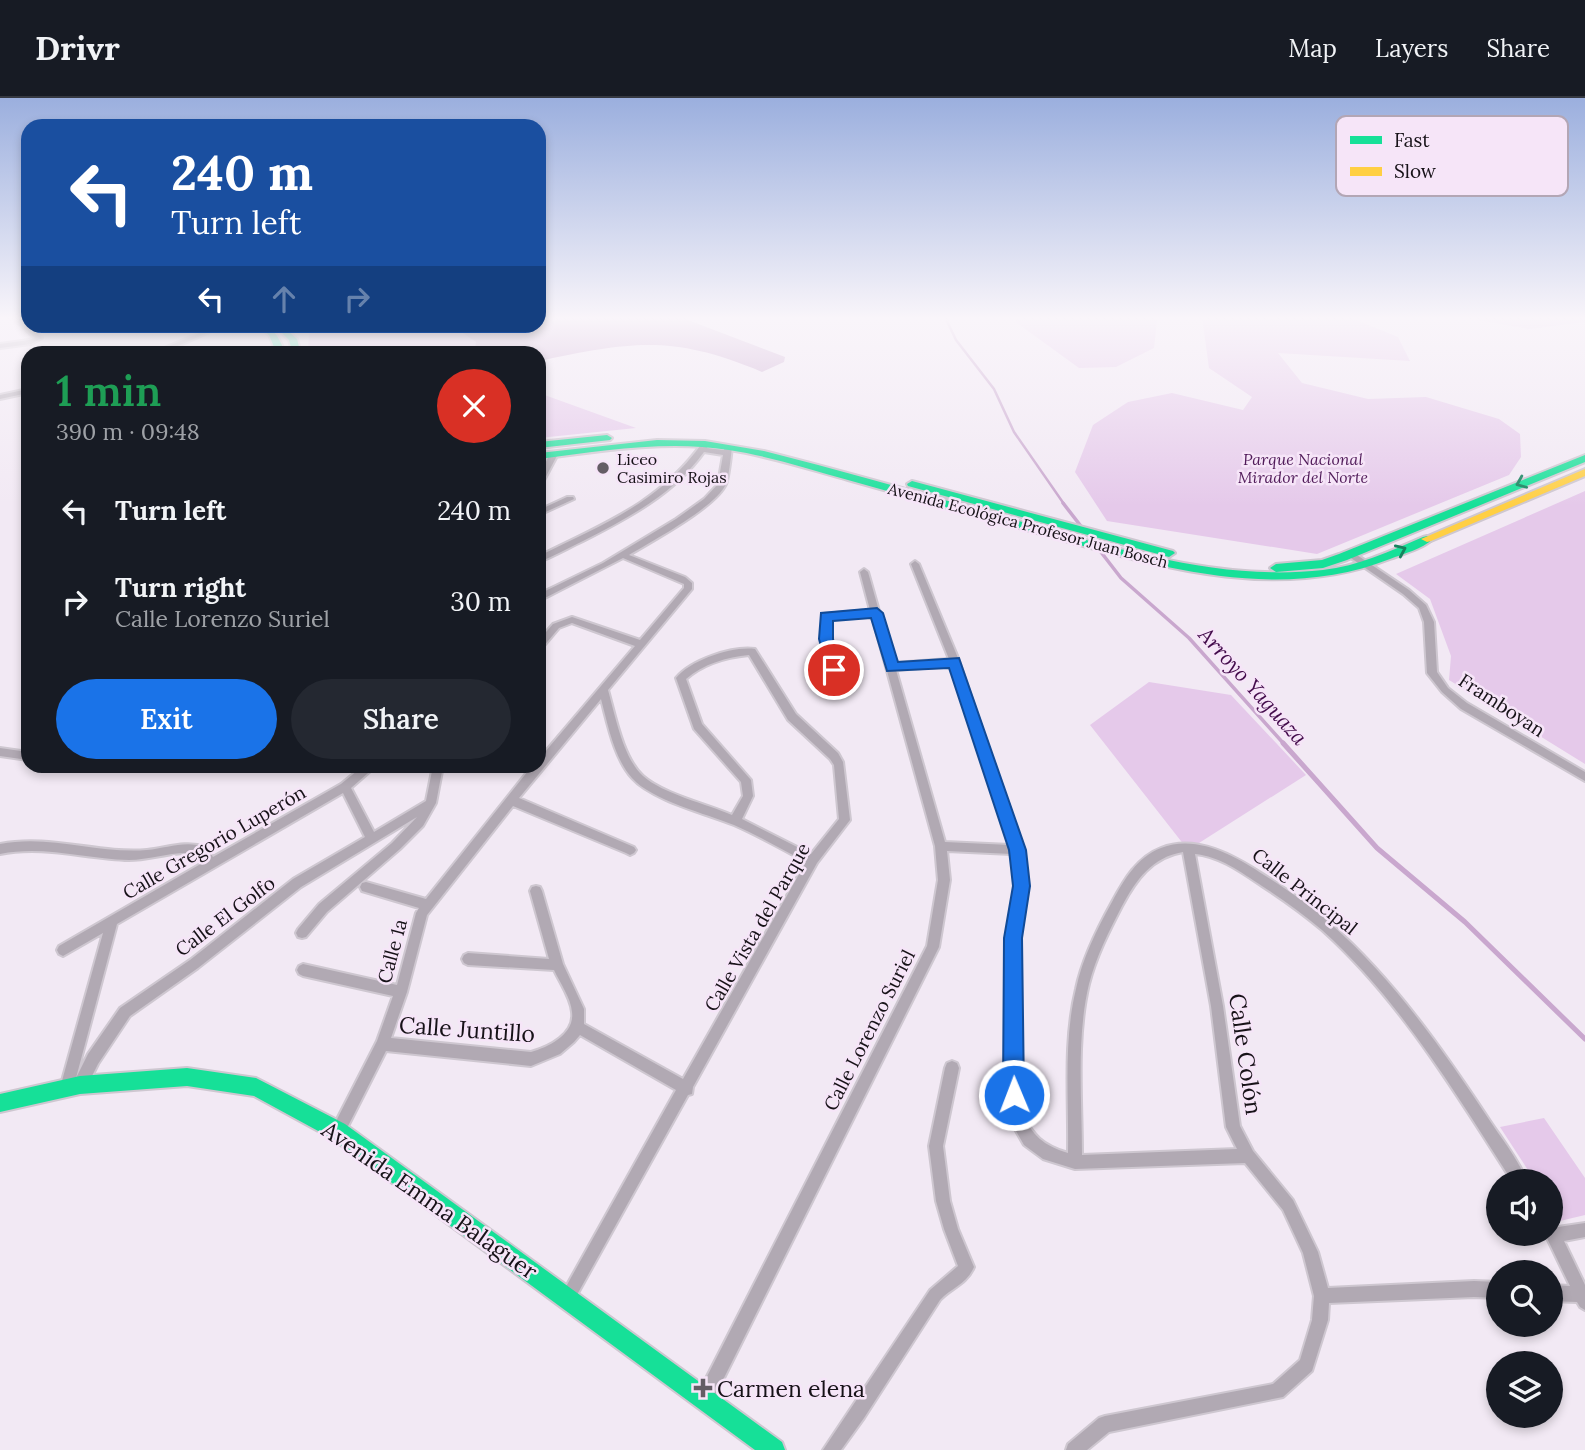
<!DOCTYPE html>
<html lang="en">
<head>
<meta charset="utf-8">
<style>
  :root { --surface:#171b24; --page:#242831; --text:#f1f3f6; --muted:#9ea1a6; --line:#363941; --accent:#1a73e8 }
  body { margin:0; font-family:Lora,serif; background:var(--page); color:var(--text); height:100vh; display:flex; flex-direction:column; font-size:26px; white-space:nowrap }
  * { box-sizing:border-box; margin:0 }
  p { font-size:23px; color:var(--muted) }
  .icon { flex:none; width:38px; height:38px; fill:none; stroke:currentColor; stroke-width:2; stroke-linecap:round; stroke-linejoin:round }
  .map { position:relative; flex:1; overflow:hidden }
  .panel { position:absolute; left:21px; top:248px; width:525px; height:427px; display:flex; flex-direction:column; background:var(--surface); border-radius:21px; box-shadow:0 4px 10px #0003 }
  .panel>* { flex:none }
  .banner { position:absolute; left:21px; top:21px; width:525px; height:214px; border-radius:21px; box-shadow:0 4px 10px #0003; background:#1a4fa0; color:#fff; overflow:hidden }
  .controls { position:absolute; left:1486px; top:1071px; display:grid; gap:14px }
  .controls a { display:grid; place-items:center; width:77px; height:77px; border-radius:50%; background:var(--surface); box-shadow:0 4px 10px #0003; font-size:35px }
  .pin { position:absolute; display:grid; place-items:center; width:60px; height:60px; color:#fff; margin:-30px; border:4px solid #fff; border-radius:50%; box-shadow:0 2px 7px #0007 }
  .me { position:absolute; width:77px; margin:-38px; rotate:359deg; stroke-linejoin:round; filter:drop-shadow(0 0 5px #0008) }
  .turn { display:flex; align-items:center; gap:24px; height:147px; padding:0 35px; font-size:32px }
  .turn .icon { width:91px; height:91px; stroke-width:2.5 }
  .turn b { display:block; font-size:49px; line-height:60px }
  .lanes { display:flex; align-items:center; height:66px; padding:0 35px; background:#0003; justify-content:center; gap:35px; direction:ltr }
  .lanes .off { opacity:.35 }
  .round { display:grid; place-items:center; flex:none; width:74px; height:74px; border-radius:37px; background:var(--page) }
  .summary { display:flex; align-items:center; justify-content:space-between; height:119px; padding:0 35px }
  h1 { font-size:42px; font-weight:600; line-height:52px; color:#1e9e55 }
  .button { display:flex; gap:14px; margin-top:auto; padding:14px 35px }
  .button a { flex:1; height:80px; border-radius:42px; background:var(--accent); color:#fff; font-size:28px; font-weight:600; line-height:80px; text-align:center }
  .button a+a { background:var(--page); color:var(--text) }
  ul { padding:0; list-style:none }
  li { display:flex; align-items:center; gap:21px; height:91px; padding:0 35px }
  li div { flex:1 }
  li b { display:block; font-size:26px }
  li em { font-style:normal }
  header { display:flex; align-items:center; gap:42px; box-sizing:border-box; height:98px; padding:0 35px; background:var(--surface); border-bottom:2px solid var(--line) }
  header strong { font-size:33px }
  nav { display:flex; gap:38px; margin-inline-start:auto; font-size:24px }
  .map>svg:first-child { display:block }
  .green { fill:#e5c9ea }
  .water { fill:#c9a7ce }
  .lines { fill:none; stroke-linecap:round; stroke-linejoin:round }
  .stream-far2 { stroke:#c9a7ce; stroke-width:2.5 }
  .stream-far1 { stroke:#c9a7ce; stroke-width:3.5 }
  .stream { stroke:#c9a7ce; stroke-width:5 }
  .street-casing { stroke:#cec7d0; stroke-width:4 }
  .fast-casing { stroke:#cec7d0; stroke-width:4 }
  .slow-casing { stroke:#cec7d0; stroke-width:4 }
  .street { fill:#b1a9b3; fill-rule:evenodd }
  .fast { fill:#16e098; fill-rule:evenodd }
  .slow { fill:#ffcf43; fill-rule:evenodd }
  .oneway { stroke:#16835e }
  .route { fill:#1a73e8; stroke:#114b97; stroke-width:2 }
  .poi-dot { fill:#645d65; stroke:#f6e5f8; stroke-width:2.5 }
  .labels { text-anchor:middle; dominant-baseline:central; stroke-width:5; stroke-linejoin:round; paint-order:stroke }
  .far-poi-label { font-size:16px; fill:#171218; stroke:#f6e5f8; text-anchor:start }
  .far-park-label { font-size:16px; font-style:italic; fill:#501a59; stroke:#f6e5f8 }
  .far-street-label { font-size:16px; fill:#171218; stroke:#f6e5f8 }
  .street-label { font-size:19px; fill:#171218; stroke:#f6e5f8 }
  .water-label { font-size:21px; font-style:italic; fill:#430b4b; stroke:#f6e5f8 }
  .near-street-label { font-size:23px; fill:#171218; stroke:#f6e5f8 }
  .near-poi-label { font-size:23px; fill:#171218; stroke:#f6e5f8; text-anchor:start }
  .key { fill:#f6e5f8; stroke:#b3a6b5; stroke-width:2 }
  .key-label { font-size:19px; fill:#171218 }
</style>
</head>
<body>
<header>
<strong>Drivr</strong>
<nav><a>Map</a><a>Layers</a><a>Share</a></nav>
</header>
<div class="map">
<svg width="1585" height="1352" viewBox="0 0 1585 1352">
  <rect width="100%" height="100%" fill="#f2e9f4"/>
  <path class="green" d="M 1014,219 L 1161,219 L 1157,223 L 1154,250 L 1116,269 L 1079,270 L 1017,225 Z
    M 1202,219 L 1349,219 L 1398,239 L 1410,263 L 1278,255 L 1302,285 L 1368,301 L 1426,299 L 1499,321 L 1520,336 L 1521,359 L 1509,377 L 1317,456 L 1107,423 L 1075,374 L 1093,327 L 1128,304 L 1172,295 L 1243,312 L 1252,299 L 1209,270 Z
    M 1460,219 L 1585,219 L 1585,224 L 1529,231 Z
    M 296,228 L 452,228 L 476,244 L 474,256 L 308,255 L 309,235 Z
    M 539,295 L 636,330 L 539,340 Z
    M 1585,393 L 1585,666 L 1449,582 L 1451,558 L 1430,501 L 1396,476 Z
    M 1149,584 L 1231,597 L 1306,677 L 1188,752 L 1090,627 Z
    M 1544,1020 L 1585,1080 L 1585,1117 L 1560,1123 L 1551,1108 L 1550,1083 L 1535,1083 L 1500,1029 Z"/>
  <path class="water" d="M 539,219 L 680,219 L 785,259 L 784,264 L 762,274 C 672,236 631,244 539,263 L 539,256 L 474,255 L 476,244 L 452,228 L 539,228 Z"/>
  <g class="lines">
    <path class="stream-far2" d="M 945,219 L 956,242 L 994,291 L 1014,334 L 1064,406"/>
    <path class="stream-far1" d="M 1063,405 L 1121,480 L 1189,540 L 1284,646"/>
    <path class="stream" d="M 1283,645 L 1377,750 L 1465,824 L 1585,941"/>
    <g class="street-casing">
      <path id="street" d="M 7,219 L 20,219 L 42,240 L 31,246 L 0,250 L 0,246 L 29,242 L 35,240 L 15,222 Z
        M 216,228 L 223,228 L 160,256 L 150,256 Z
        M 28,291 L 28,295 L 0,301 L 0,297 Z
        M 703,344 L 710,346 L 707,350 L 724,352 L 725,347 L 732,349 C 731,357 729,378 726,386 C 716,409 652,443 629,457 L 685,479 L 692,485 L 692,491 L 608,592 C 615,617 623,660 643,678 C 663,696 707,706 732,717 L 743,698 L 741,684 L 694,631 L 676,580 C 691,562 732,548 755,551 L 796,616 L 838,655 L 843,664 L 850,722 L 817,765 L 693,989 L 692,996 L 688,997 L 573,1204 L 568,1207 L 563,1204 L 560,1199 L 563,1194 L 676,992 L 580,937 L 574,944 L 560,956 L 531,968 L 386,953 L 343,1038 L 338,1040 L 333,1038 L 331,1033 L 377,943 L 393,898 L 303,878 L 299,876 L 297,872 L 299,868 L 303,866 L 397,887 L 416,815 L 419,810 L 362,793 L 360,789 L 362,785 L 366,784 L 426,801 L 532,668 L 539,668 L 539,661 L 635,548 L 572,525 L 559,530 L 542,550 L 539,551 L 539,542 L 553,526 L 572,519 L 640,542 L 684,490 L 684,486 L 623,460 L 539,503 L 539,496 L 603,465 L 676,421 L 704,401 L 718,386 L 723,357 L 704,354 C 674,396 628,420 583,443 C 568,450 554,458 539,464 L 539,458 C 603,426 660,405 703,344 ZM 749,557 L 788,622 L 830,661 L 834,667 L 839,721 L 811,756 L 742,721 L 753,698 L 751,682 L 702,626 L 686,581 C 703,566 727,559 749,557 ZM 601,601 C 608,627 614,660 632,680 C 651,702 707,716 734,727 C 759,738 782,751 806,764 L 683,981 L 584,926 L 584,911 L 563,866 L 542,793 L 540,789 L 536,788 L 532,789 L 530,793 L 549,861 L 468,855 L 464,857 L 462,861 L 464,865 L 468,867 L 554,872 C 560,885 571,900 572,914 C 575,936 549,949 531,954 L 391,940 L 407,894 L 427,817 L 513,708 L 626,755 L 630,757 L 634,755 L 636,752 L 634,749 L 519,700 Z
        M 551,354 L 558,356 L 543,384 L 539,386 L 539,377 Z
        M 567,399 L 573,399 L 574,401 L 539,417 L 539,412 Z
        M 1351,453 L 1409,492 L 1426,507 L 1434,524 L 1437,574 L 1448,590 L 1467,605 L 1585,674 L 1585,683 L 1461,611 L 1442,594 L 1427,575 L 1424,524 L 1419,510 L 1403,496 L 1348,458 L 1348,454 Z
        M 915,463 L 919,466 L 958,560 L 1023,752 L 1027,788 L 1019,840 L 1021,1015 C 1034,1038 1042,1047 1068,1055 C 1069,1001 1063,944 1076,891 C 1082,861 1097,831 1112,804 C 1124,782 1137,759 1161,750 C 1197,736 1235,758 1264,777 C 1288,792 1311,808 1332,827 C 1394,882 1443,952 1488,1020 C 1501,1040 1518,1061 1527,1083 L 1512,1083 C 1456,996 1400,902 1322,832 C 1303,816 1282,801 1262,788 C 1241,774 1219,758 1195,756 L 1223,908 L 1240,1028 L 1253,1053 L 1293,1102 L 1318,1154 L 1328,1190 L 1474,1183 L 1498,1184 L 1498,1200 L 1474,1199 L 1329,1205 L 1328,1222 L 1312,1273 L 1283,1299 L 1109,1334 L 1087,1352 L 1066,1352 L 1068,1346 L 1099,1320 L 1105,1318 L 1273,1286 L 1300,1262 L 1312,1222 L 1314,1198 L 1303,1155 L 1283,1112 L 1245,1065 L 1075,1071 L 1043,1061 L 1024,1047 L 1007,1017 L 1007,840 L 1015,788 L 1012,756 L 947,753 L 950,782 L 939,849 L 710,1308 L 704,1310 L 698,1308 L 696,1302 L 698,1296 L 927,848 L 938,782 L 935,748 L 872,518 L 831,521 L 831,541 L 839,572 L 837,574 L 831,574 L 829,572 L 821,541 L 823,516 L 870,512 L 860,474 L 864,471 L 868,474 L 879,513 L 881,515 L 880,517 L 894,565 L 949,561 L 911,466 ZM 951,568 L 1010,747 L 945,744 L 896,572 ZM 1183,754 L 1211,908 L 1226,1029 L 1237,1051 L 1082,1057 C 1082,1002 1076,940 1089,886 C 1096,859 1109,833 1122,808 C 1136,782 1152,759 1183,754 Z
        M 0,650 L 28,654 L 28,662 L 0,658 Z
        M 363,668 L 376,668 L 351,690 L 374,734 L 426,703 L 433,668 L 443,668 L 436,705 L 423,728 L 400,751 L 327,814 L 306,839 L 302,840 L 298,839 L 296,835 L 298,831 L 319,806 L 392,745 L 417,719 L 301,789 L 198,870 L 130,918 L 98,966 L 85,992 L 80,994 L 75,992 L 74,989 L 72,995 L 67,997 L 62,995 L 60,990 L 103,835 L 63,858 L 59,856 L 57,852 L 59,848 L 204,764 L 198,756 C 175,752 152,762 129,762 C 85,761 44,747 0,756 L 0,746 C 50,736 97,756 147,752 C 167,750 185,742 206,749 L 213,759 L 341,686 ZM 343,695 L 365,739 L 293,781 L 190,862 L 120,910 L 88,956 L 76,980 L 117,826 Z
        M 952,963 L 957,965 L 959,970 L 943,1048 L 950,1103 L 958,1131 L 974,1169 C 967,1186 951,1190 940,1202 L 864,1320 L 841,1352 L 823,1352 L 930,1192 L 958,1168 L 944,1131 L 936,1103 L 929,1048 L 945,970 L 947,965 Z
        M 1550,1122 L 1555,1124 L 1558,1129 L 1585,1125 L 1585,1139 L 1564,1143 L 1585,1187 L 1585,1212 L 1580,1209 L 1577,1204 L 1550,1203 L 1550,1187 L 1570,1188 L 1545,1136 L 1550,1136 Z"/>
    </g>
    <g class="fast-casing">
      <path id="fast" d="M 257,228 C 275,227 279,241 286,256 L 277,256 L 269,237 Z
        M 275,228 L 283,228 L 297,241 L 301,256 L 293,256 L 289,242 Z
        M 607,337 L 612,340 L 610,342 L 539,350 L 539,344 Z
        M 657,342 L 705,343 L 764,353 C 855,376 945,402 1036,428 C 1129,454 1225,483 1323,472 C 1358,468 1391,453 1423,439 L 1427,438 L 1433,441 C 1422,451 1403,456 1390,461 C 1283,503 1168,472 1062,442 C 991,422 919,402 848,382 C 808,371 769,358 729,352 C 666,342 602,353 539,361 L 539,355 Z
        M 1585,357 L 1585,364 L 1347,462 L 1323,470 L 1276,474 L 1270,470 L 1276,466 L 1322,462 L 1339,456 Z
        M 912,383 L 1173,453 L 1175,455 L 1169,459 L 908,388 L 907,386 Z
        M 187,970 L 256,980 L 345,1026 L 782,1344 L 785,1352 L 755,1352 L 331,1040 L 254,998 L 187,988 L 80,996 L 0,1014 L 0,996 L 80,978 Z"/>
    </g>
    <g class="slow-casing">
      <path id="slow" d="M 1585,371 L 1585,378 L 1431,443 L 1427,444 L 1421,441 Z"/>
    </g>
    <use href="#street" class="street"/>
    <use href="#fast" class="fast"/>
    <use href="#slow" class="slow"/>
  </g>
  <defs><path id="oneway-chevron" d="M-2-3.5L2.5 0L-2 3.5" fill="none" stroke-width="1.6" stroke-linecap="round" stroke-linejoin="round" transform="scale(1.75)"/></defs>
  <g class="oneway">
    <use href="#oneway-chevron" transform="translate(1521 385) rotate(157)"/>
    <use href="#oneway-chevron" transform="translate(1401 452) rotate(-24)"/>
  </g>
  <linearGradient id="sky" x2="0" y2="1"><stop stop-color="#9bafde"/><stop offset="0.54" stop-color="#f9f5fa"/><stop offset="1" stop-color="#f9f5fa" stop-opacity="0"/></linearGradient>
  <rect width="1585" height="408" fill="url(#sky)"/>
  <path class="route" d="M 877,510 L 883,515 L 898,564 L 959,560 L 1026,752 L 1030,788 L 1022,840 L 1024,997 L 1021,1004 L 1014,1007 L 1006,1004 L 1003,997 L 1004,840 L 1013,788 L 1009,752 L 949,570 L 887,573 L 871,520 L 833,523 L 833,541 L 841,572 L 834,577 L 827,572 L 819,541 L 821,515 Z"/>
  <g class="poi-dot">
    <circle cx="603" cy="370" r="7"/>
    <path d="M699.5 1279.5h7v7h7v7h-7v7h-7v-7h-7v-7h7z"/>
  </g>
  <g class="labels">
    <g class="far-poi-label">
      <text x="617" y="361">Liceo<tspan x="617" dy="18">Casimiro Rojas</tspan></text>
    </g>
    <g class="far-park-label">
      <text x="1303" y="361">Parque Nacional<tspan x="1303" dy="18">Mirador del Norte</tspan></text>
    </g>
    <g class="far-street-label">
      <text transform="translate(1028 427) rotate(15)">Avenida Ecológica Profesor Juan Bosch</text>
    </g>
    <g class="street-label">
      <text transform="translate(1502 607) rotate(33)">Framboyan</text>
      <text transform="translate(214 744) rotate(-30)">Calle Gregorio Luperón</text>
      <text transform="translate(1305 793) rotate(38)">Calle Principal</text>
      <text transform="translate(225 818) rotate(-37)">Calle El Golfo</text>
      <text transform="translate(757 829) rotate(-60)">Calle Vista del Parque</text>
      <text transform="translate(392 853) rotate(-75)">Calle 1a</text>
      <text transform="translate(869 932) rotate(-63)">Calle Lorenzo Suriel</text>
    </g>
    <g class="water-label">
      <text transform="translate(1253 588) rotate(48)">Arroyo Yaguaza</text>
    </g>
    <g class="near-street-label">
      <text transform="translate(467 931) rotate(4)">Calle Juntillo</text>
      <text transform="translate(1246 956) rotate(82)">Calle Colón</text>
      <text transform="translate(430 1102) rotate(35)">Avenida Emma Balaguer</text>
    </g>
    <g class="near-poi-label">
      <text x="717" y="1290">Carmen elena</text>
    </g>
  </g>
  <rect x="1336" y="18" width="232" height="80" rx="10" class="key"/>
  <rect x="1350" y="38" width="32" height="8" fill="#16e098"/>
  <rect x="1350" y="69" width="32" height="9" fill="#ffcf43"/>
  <g class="key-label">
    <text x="1394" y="49">Fast</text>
    <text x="1394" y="80">Slow</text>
  </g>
</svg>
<div class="controls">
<a><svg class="icon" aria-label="sound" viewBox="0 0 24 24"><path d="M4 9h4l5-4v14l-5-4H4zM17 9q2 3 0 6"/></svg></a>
<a><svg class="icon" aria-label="search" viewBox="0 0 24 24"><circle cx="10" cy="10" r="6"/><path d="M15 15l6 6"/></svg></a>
<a><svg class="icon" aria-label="layers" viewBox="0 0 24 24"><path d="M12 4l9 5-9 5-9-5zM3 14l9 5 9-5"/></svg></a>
</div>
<div class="pin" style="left:834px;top:572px;background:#d93025"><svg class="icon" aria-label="arrive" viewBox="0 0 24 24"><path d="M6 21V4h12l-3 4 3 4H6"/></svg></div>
<svg class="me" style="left:1014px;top:997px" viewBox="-20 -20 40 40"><circle r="17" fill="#1a73e8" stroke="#fff" stroke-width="3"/><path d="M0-11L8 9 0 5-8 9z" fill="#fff"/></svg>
<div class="banner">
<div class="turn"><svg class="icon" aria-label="left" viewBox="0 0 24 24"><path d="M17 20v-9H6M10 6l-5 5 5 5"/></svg><div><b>240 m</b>Turn left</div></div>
<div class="lanes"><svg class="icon" aria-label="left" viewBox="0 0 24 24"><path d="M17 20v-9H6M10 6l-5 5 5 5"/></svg><svg class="icon off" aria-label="ahead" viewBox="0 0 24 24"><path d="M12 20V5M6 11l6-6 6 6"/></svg><svg class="icon off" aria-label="right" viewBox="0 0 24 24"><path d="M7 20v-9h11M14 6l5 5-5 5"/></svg></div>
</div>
<section class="panel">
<div class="summary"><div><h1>1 min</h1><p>390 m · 09:48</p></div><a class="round" style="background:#d93025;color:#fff"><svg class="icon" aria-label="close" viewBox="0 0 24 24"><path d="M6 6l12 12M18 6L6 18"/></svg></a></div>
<ul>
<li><svg class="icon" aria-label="left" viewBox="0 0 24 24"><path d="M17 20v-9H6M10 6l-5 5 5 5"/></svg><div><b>Turn left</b></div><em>240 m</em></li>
<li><svg class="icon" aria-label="right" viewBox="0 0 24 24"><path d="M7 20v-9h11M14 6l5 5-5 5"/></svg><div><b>Turn right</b><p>Calle Lorenzo Suriel</p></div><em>30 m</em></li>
</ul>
<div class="button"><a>Exit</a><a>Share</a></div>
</section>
</div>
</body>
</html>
